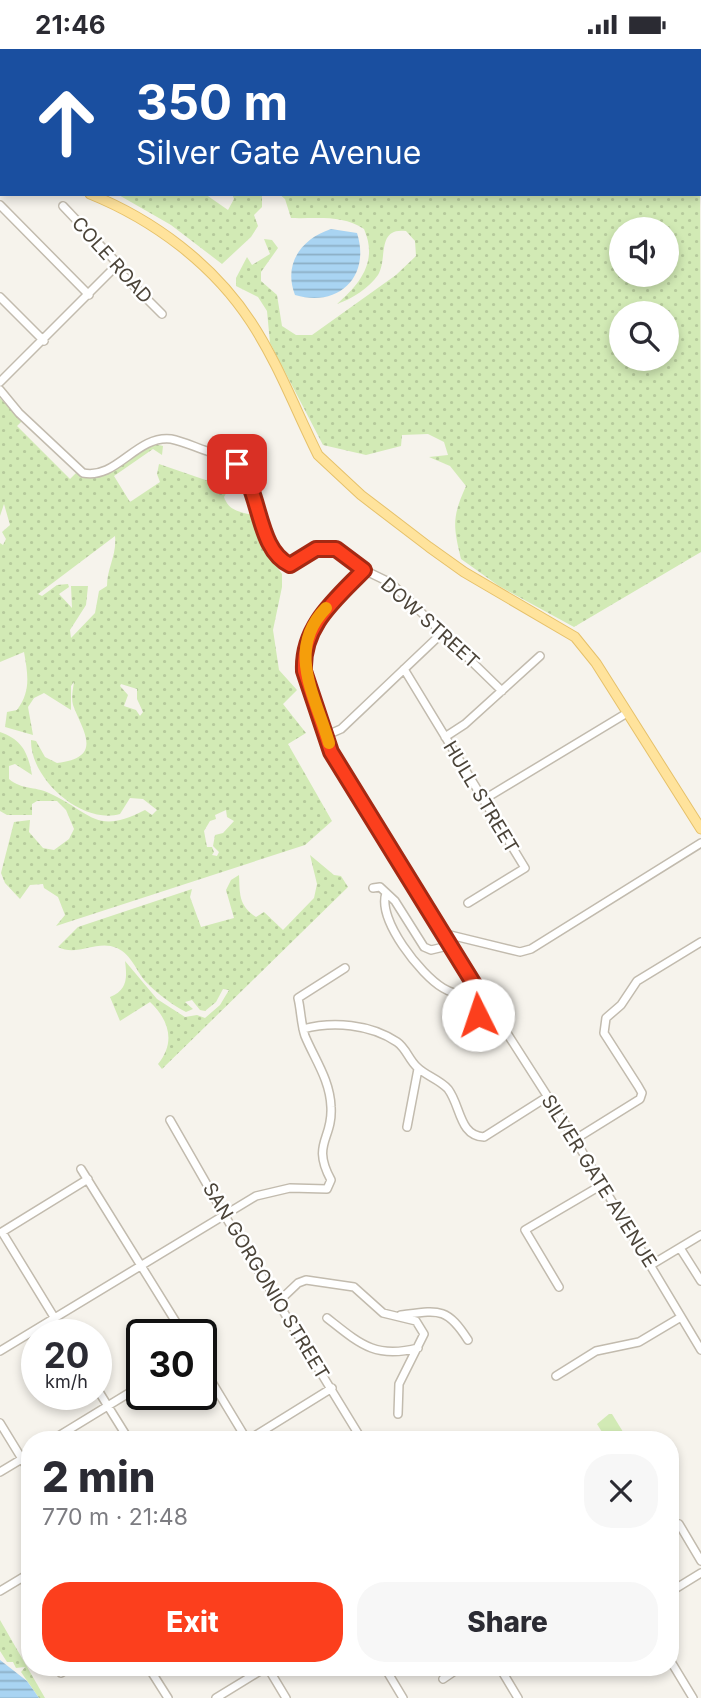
<!DOCTYPE html>
<html lang="en">
<head>
<meta charset="utf-8">
<style>
  :root { --surface:#fff; --page:#f7f7f7; --text:#2b2b33; --muted:#7c7c81; --accent:#fc3f1d }
  body { margin:0; font-family:Inter,sans-serif; background:var(--page); color:var(--text); height:100vh; display:flex; flex-direction:column; font-size:26px; white-space:nowrap }
  * { box-sizing:border-box; margin:0 }
  p { font-size:23px; color:var(--muted) }
  .icon { flex:none; width:38px; height:38px; fill:none; stroke:currentColor; stroke-width:2; stroke-linecap:round; stroke-linejoin:round }
  .map { position:relative; flex:1; overflow:hidden }
  .panel { position:absolute; left:21px; top:1382px; width:658px; height:245px; display:flex; flex-direction:column; background:var(--surface); border-radius:28px; box-shadow:0 4px 10px #0003 }
  .panel>* { flex:none }
  .hud { position:absolute; left:0px; top:0px; width:702px; height:147px; box-shadow:0 4px 10px #0003; background:#1a4fa0; color:#fff; overflow:hidden }
  .controls { position:absolute; left:609px; top:168px; display:grid; gap:14px }
  .controls a { display:grid; place-items:center; width:70px; height:70px; border-radius:50%; background:var(--surface); box-shadow:0 4px 10px #0003; font-size:35px }
  .speed { position:absolute; left:21px; top:1270px; display:flex; gap:14px; font-size:35px; font-weight:700; text-align:center }
  .speed>* { display:grid; place-content:center; width:91px; height:91px; border-radius:50%; background:var(--surface); box-shadow:0 4px 10px #0003; line-height:1 }
  .speed small { font-size:18px; font-weight:400 }
  .speed .limit { border:4px solid #111; border-radius:10px; background:#fff; color:#111 }
  .pin { position:absolute; display:grid; place-items:center; width:60px; height:60px; color:#fff; margin:-30px; border-radius:14px; box-shadow:0 4px 10px #0006 }
  .me { position:absolute; width:77px; margin:-38px; rotate:356deg; stroke-linejoin:round; filter:drop-shadow(0 0 5px #0008) }
  .turn { display:flex; align-items:center; gap:24px; height:147px; padding:0 21px; font-size:32px }
  .turn .icon { width:91px; height:91px; stroke-width:2.5 }
  .turn b { display:block; font-size:49px; line-height:60px }
  .round { display:grid; place-items:center; flex:none; width:74px; height:74px; border-radius:28px; background:var(--page) }
  .head { display:flex; align-items:center; justify-content:space-between; height:119px; padding:0 21px }
  h1 { font-size:42px; font-weight:800; line-height:52px }
  .primary-button { display:flex; gap:14px; margin-top:auto; padding:14px 21px }
  .primary-button a { flex:1; height:80px; border-radius:28px; background:var(--accent); color:#fff; font-size:28px; font-weight:800; line-height:80px; text-align:center }
  .primary-button a+a { background:var(--page); color:var(--text) }
  .status { display:flex; justify-content:space-between; align-items:center; height:49px; padding:0 35px; background:var(--surface); direction:ltr }
  .status svg { height:19px; fill:currentColor }
  .map>svg:first-child { display:block }
  .grass { fill:url(#grass-dots); fill-rule:evenodd }
  .pitch { fill:#d2eab5 }
  .water { fill:url(#water-rules) }
  .lines { fill:none; stroke-linecap:round; stroke-linejoin:round }
  .minor-casing { stroke:#c2bbae; stroke-width:10 }
  .major-casing { stroke:#e6c16a; stroke-width:11 }
  .minor { stroke:#fff; stroke-width:7 }
  .major { stroke:#ffe39c; stroke-width:9 }
  .route-casing { stroke:#a42913; stroke-width:18 }
  .route { stroke:#fc3f1d; stroke-width:12 }
  .slow { stroke:#f59e0b; stroke-width:12 }
  .labels { text-anchor:middle; dominant-baseline:central; stroke-width:5; stroke-linejoin:round; paint-order:stroke }
  .street-label { font-size:19px; fill:#4b4439; stroke:#fff }
</style>
</head>
<body>
<div class="status"><b>21:46</b><svg viewBox="0 0 49 12"><path d="M0 12V9h3v3zM5 12V6h3v6zM10 12V3h3v9zM15 12V0h3v12zM26 1h20v11H26zM47 4h2v5h-2z"/></svg></div>
<div class="map">
<svg width="701" height="1649" viewBox="0 0 701 1649">
  <defs>
    <pattern id="grass-dots" width="8" height="8" patternUnits="userSpaceOnUse" patternTransform="scale(1.75)"><rect width="8" height="8" fill="#d2eab5"/><path d="M2 2h.1M6 6h.1" fill="none" stroke="#b6ca9c" stroke-width="1.8" stroke-linecap="round"/></pattern>
    <pattern id="water-rules" width="6" height="5" patternUnits="userSpaceOnUse" patternTransform="scale(1.75)"><rect width="6" height="5" fill="#a9d4f2"/><path d="M0 2.5h6" fill="none" stroke="#8caec5"/></pattern>
  </defs>
  <rect width="100%" height="100%" fill="#f6f3ec"/>
  <path class="grass" d="M 0,0 L 434,0 L 436,2 L 2,2 L 2,84 Z
    M 700,123 L 701,503 L 574,578 L 499,537 L 461,510 C 453,477 452,468 466,437 L 450,417 L 429,408 L 448,406 L 444,393 L 428,385 L 402,386 L 401,397 L 366,406 L 323,396 L 270,294 L 267,262 L 258,248 L 236,237 L 236,229 L 247,208 L 252,216 L 270,205 L 264,190 L 272,191 L 278,199 L 261,223 L 261,232 L 277,246 L 282,277 L 296,286 L 312,286 L 396,226 L 416,207 L 415,192 L 406,182 C 376,178 388,210 378,226 C 369,239 352,250 337,255 C 361,234 378,212 364,180 C 342,165 316,170 291,169 L 285,150 L 279,145 L 700,145 ZM 621,180 L 667,180 L 667,226 L 621,226 ZM 621,264 L 667,264 L 667,310 L 621,310 Z
    M 117,145 L 205,145 L 228,161 L 234,150 L 232,145 L 262,145 L 262,158 L 254,166 L 258,177 L 251,188 L 222,215 L 171,176 Z
    M 0,349 L 22,372 L 17,377 L 70,430 L 76,424 C 116,438 136,389 163,397 L 162,406 L 153,400 L 114,427 L 130,453 L 160,433 L 157,425 L 159,415 L 223,437 L 234,423 L 238,424 L 224,448 C 229,463 242,463 256,467 L 272,511 L 282,525 L 282,538 L 273,581 L 279,621 L 297,641 L 283,655 L 306,684 L 288,695 L 332,772 L 305,796 L 56,877 L 65,866 L 58,848 L 44,839 L 43,835 L 30,836 L 20,850 L 5,834 L 1,824 L 14,773 L 30,771 L 29,783 L 43,799 L 54,801 L 69,790 L 74,780 L 66,761 L 57,752 L 37,752 L 32,755 L 32,766 L 7,766 L 0,762 L 0,683 C 22,691 28,703 32,726 L 15,715 L 9,717 L 9,730 C 22,741 34,737 49,744 C 91,763 95,787 145,761 L 152,766 L 157,761 L 143,750 L 130,749 L 120,765 C 82,776 30,730 31,691 L 36,692 L 45,708 L 57,714 C 105,709 82,681 73,656 C 71,649 73,640 74,633 L 71,637 L 71,661 L 44,644 L 34,649 L 28,658 L 33,686 L 5,678 L 7,663 L 17,661 C 31,642 28,626 24,603 L 0,613 L 0,494 L 3,496 L 6,490 L 2,483 L 10,476 L 4,455 L 0,467 ZM 115,487 C 117,506 107,519 107,537 L 99,542 L 95,564 L 71,589 L 70,581 L 86,556 L 88,537 L 71,537 L 72,559 L 59,545 L 69,538 L 68,535 L 57,536 L 42,547 L 38,545 ZM 121,635 L 137,640 L 137,650 L 143,663 L 140,667 L 136,661 L 124,657 L 128,646 L 120,637 ZM 226,761 L 227,768 L 234,772 L 223,784 L 215,786 L 213,797 L 219,803 L 217,807 L 212,806 L 214,803 L 212,798 L 207,798 L 204,782 L 210,772 L 216,770 L 215,766 Z
    M 310,806 L 334,826 L 341,827 L 348,838 L 162,1020 L 158,1015 C 176,993 169,971 150,953 L 120,972 L 110,948 C 128,941 127,928 125,912 L 157,950 L 185,968 L 197,966 L 205,969 L 220,956 L 229,941 L 223,940 L 216,953 L 205,962 L 200,961 L 192,951 L 185,953 L 193,960 L 186,963 C 171,955 158,945 146,933 C 136,922 132,906 117,899 C 97,890 78,908 58,898 L 78,878 L 192,840 L 190,848 L 201,878 L 234,869 L 226,841 L 231,831 L 239,826 C 240,844 238,856 256,868 L 264,863 L 283,881 L 314,849 L 317,835 Z
    M 0,1571 L 45,1649 L 39,1649 L 21,1623 L 25,1618 L 16,1619 L 13,1613 L 7,1613 L 0,1602 Z"/>
  <path class="pitch" d="M 609,1365 L 612,1365 L 628,1391 L 607,1391 L 597,1375 Z"/>
  <path class="water" d="M 331,180 L 357,184 C 371,228 338,259 295,246 C 283,215 301,190 331,180 Z
    M 0,1611 L 27,1632 L 39,1649 L 0,1649 Z"/>
  <g class="lines">
    <g class="minor-casing">
      <path id="minor" d="M 566,0 L 568,2
        M 700,116 L 701,117
        M 0,156 L 89,246
        M 63,157 L 118,215 L 118,221 L 162,265
        M 0,248 L 44,292
        M 0,333 L 118,215
        M 0,341 L 19,364 L 83,424 C 117,431 136,386 171,390 C 182,392 195,398 207,402 C 222,407 238,412 248,426 C 264,453 258,502 290,516 L 316,500 L 336,500 L 348,506 L 364,521 L 391,534 L 502,642
        M 364,521 C 334,551 303,576 304,622 L 331,703 L 446,885 L 479,945 L 494,964 L 571,1084 L 701,1301
        M 404,620 L 525,819 L 468,854
        M 327,686 L 341,680 L 441,585
        M 445,688 L 465,675 L 540,607
        M 483,751 L 627,664
        M 373,839 L 380,838 L 395,852 L 424,898 L 431,901 L 452,896
        M 386,844 C 377,871 421,926 443,939 C 456,947 470,948 484,952
        M 446,885 L 520,903 L 531,900 L 701,794
        M 456,945 C 450,961 447,972 462,984 L 474,979 L 482,951
        M 303,980 C 333,972 370,975 397,993 C 406,999 409,1011 417,1018 C 426,1027 439,1030 448,1040 C 461,1057 459,1087 484,1088 L 547,1048
        M 170,1071 L 225,1167 L 362,1391
        M 407,1078 L 418,1020
        M 574,1091 L 640,1050 L 642,1044 L 638,1037 L 604,984 L 606,969 L 621,956 L 637,932 L 701,893
        M 81,1120 L 184,1286
        M 680,1199 L 701,1232
        M 651,1216 L 701,1186
        M 559,1238 L 525,1181 L 600,1137
        M 278,1253 L 298,1234 L 306,1231 L 354,1238 L 383,1264 L 416,1272 L 424,1285 L 399,1335 L 398,1365
        M 401,1266 C 439,1261 447,1258 468,1291
        M 327,1269 C 360,1295 375,1310 418,1299
        M 65,1286 L 2,1183 L 88,1130
        M 0,1302 L 256,1147 L 290,1139 L 327,1140 L 331,1131 C 311,1094 333,1091 331,1058 C 330,1031 315,1011 305,987 C 301,976 301,961 298,949 L 345,919
        M 201,1315 L 247,1391
        M 556,1327 L 596,1302 L 639,1293 L 681,1268
        M 96,1338 L 129,1391
        M 0,1374 L 30,1423
        M 52,1391 L 142,1336
        M 248,1391 L 332,1339
        M 0,1423 L 30,1405
        M 679,1475 L 701,1512
        M 0,1542 L 30,1524
        M 670,1543 L 701,1524
        M 670,1611 L 693,1649
        M 149,1619 L 168,1649
        M 268,1619 L 286,1649
        M 385,1619 L 403,1649
        M 500,1619 L 518,1649
        M 61,1624 L 69,1619
        M 443,1630 L 459,1619
        M 216,1649 L 265,1619"/>
    </g>
    <g class="major-casing">
      <path id="major" d="M 0,114 L 2,115
        M 90,145 C 154,171 213,215 251,273 C 278,314 296,362 318,406 L 361,446 L 429,498 L 464,523 L 575,588 L 596,614 L 701,780"/>
    </g>
    <use href="#minor" class="minor"/>
    <use href="#major" class="major"/>
  </g>
  <g class="lines">
    <g class="route-casing">
      <path id="route" d="M 237,415 C 262,442 256,500 290,516 L 316,500 L 336,500 L 364,521 C 335,551 302,577 304,622 L 331,703 L 485,953 L 482,951 L 478,966"/>
    </g>
    <use href="#route" class="route"/>
    <path class="slow" d="M 326,559 C 285,601 316,648 329,694"/>
  </g>
  <g class="labels">
    <g class="street-label">
      <text transform="translate(112 211) rotate(48)">COLE ROAD</text>
      <text transform="translate(430 574) rotate(42)">DOW STREET</text>
      <text transform="translate(481 748) rotate(59)">HULL STREET</text>
      <text transform="translate(599 1132) rotate(58)">SILVER GATE AVENUE</text>
      <text transform="translate(266 1232) rotate(59)">SAN GORGONIO STREET</text>
    </g>
  </g>
</svg>
<div class="controls">
<a><svg class="icon" aria-label="sound" viewBox="0 0 24 24"><path d="M4 9h4l5-4v14l-5-4H4zM17 9q2 3 0 6"/></svg></a>
<a><svg class="icon" aria-label="search" viewBox="0 0 24 24"><circle cx="10" cy="10" r="6"/><path d="M15 15l6 6"/></svg></a>
</div>
<div class="speed"><div>20<small>km/h</small></div><div class="limit">30</div></div>
<div class="pin" style="left:237px;top:415px;background:#d93025"><svg class="icon" aria-label="arrive" viewBox="0 0 24 24"><path d="M6 21V4h12l-3 4 3 4H6"/></svg></div>
<svg class="me" style="left:478px;top:966px" viewBox="-20 -20 40 40"><circle r="19" fill="#fff"/><path d="M0-13L10 11 0 6-10 11z" fill="#fc3f1d"/></svg>
<div class="hud">
<div class="turn"><svg class="icon" aria-label="ahead" viewBox="0 0 24 24"><path d="M12 20V5M6 11l6-6 6 6"/></svg><div><b>350 m</b>Silver Gate Avenue</div></div>
</div>
<section class="panel">
<div class="head"><div><h1>2 min</h1><p>770 m · 21:48</p></div><a class="round"><svg class="icon" aria-label="close" viewBox="0 0 24 24"><path d="M6 6l12 12M18 6L6 18"/></svg></a></div>
<div class="primary-button"><a>Exit</a><a>Share</a></div>
</section>
</div>
</body>
</html>
